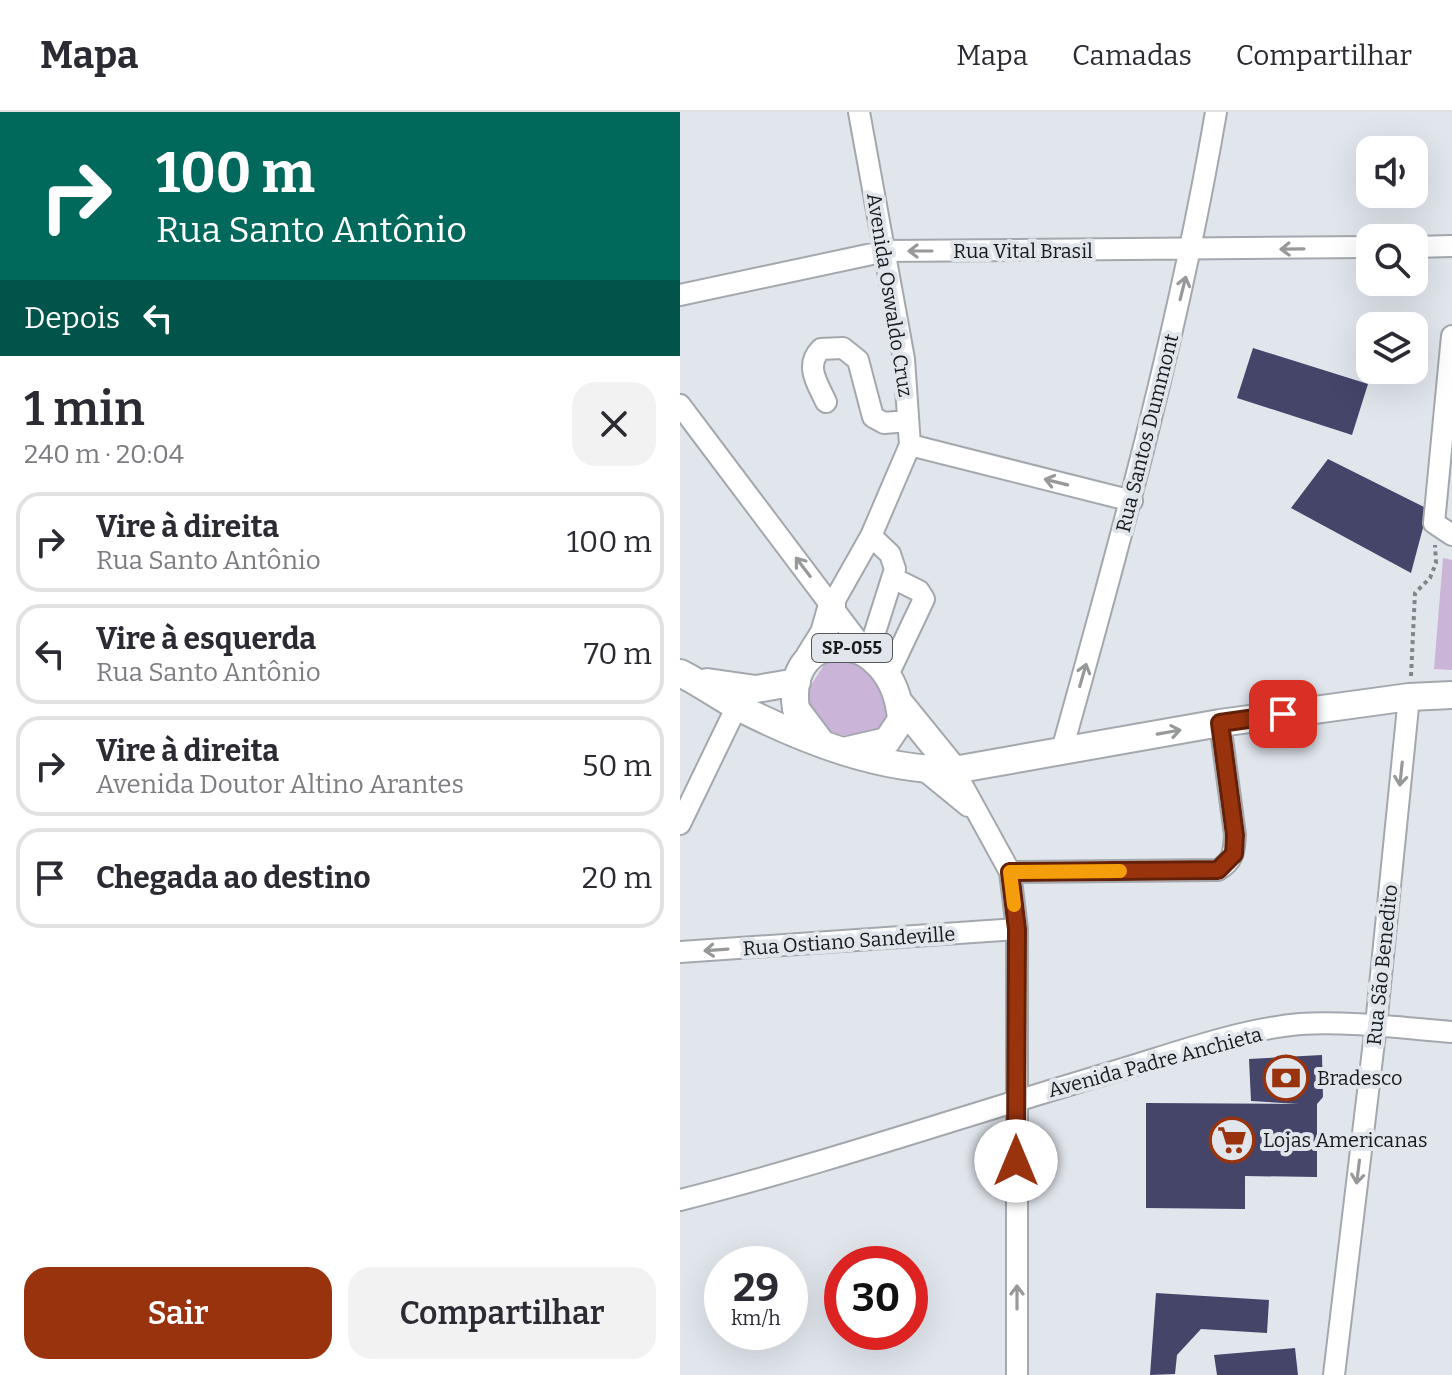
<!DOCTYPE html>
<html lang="pt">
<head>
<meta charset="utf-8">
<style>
  :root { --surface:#fff; --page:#f2f2f3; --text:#2b2b33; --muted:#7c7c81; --line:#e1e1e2; --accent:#99330e }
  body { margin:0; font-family:Bitter,serif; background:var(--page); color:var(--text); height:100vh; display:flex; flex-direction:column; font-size:30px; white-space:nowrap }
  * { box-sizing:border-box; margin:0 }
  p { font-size:26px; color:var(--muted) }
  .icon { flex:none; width:44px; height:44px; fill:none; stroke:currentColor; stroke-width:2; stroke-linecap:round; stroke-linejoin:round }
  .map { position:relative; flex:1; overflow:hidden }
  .details { display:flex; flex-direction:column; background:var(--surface); width:680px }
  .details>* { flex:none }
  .hud { background:#00695c; color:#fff; overflow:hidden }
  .tools { position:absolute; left:676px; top:24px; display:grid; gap:16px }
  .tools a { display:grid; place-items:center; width:72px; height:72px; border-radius:16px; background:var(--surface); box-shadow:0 8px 32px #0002; font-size:40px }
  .speed { position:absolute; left:24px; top:1134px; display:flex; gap:16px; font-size:40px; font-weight:700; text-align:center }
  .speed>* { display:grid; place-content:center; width:104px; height:104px; border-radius:50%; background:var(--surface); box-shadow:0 8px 32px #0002; line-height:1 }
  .speed small { font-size:20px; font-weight:400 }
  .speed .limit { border:12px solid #d22; background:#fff; color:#111 }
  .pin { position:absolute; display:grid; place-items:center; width:68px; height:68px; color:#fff; margin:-34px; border-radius:16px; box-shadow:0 4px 12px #0006 }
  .me { position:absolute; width:88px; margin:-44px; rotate:0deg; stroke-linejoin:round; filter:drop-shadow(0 0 6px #0008) }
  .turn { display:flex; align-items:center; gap:28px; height:168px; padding:0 24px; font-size:36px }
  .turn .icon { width:104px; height:104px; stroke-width:2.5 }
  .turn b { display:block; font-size:56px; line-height:68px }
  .then { display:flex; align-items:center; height:76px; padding:0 24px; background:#0003; gap:16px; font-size:30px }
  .round { display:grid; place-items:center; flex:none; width:84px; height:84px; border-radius:24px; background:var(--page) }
  .head { display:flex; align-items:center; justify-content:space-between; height:136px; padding:0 24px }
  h1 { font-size:48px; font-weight:600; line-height:60px }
  .button { display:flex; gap:16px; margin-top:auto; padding:16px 24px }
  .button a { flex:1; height:92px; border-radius:24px; background:var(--accent); color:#fff; font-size:32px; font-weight:600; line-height:92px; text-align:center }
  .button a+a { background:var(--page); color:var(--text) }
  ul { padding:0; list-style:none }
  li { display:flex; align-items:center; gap:24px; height:100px; margin:0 16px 12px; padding:0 8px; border:4px solid var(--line); border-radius:24px }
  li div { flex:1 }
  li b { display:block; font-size:30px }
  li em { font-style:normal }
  header { display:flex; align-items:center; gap:48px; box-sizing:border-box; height:112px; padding:0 40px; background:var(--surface); border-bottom:2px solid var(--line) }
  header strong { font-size:38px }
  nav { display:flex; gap:44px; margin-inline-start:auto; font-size:28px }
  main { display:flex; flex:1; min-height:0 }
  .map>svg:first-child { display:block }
  .green { fill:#cab4d8 }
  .building { fill:#45456a }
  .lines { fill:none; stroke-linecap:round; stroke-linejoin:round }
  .minor-casing { stroke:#a3a8ae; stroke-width:24 }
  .major-casing { stroke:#a3a8ae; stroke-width:30 }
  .path { stroke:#818489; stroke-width:4; stroke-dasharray:4 4; stroke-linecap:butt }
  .minor { stroke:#fff; stroke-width:20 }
  .major { stroke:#fff; stroke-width:26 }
  .oneway { stroke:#979899 }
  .route-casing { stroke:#632109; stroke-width:20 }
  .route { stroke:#99330e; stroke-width:14 }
  .slow { stroke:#f59e0b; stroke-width:14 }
  .labels { text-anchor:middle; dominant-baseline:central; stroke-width:8; stroke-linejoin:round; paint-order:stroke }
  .shield { fill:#e1e6ed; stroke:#54575b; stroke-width:2 }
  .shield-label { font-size:18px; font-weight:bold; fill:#181a1c }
  .street-label { font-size:20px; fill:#181a1c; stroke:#e1e6ed }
  .poi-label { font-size:20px; fill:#181a1c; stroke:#e1e6ed; text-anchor:start }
</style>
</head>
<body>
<header>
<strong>Mapa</strong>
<nav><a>Mapa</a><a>Camadas</a><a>Compartilhar</a></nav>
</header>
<main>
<section class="details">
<div class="hud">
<div class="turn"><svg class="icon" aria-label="right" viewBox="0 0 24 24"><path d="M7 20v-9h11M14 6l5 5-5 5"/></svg><div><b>100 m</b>Rua Santo Antônio</div></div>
<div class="then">Depois<svg class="icon" aria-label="left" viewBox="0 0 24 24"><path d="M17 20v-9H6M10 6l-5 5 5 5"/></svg></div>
</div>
<div class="head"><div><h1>1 min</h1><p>240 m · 20:04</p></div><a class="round"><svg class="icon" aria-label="close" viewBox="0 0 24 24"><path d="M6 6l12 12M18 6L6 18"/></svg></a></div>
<ul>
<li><svg class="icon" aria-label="right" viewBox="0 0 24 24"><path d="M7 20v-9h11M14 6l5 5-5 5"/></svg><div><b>Vire à direita</b><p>Rua Santo Antônio</p></div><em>100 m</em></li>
<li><svg class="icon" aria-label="left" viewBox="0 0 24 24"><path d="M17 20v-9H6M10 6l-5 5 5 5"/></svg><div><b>Vire à esquerda</b><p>Rua Santo Antônio</p></div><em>70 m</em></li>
<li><svg class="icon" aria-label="right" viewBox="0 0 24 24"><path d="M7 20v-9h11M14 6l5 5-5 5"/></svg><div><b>Vire à direita</b><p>Avenida Doutor Altino Arantes</p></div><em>50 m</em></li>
<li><svg class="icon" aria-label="arrive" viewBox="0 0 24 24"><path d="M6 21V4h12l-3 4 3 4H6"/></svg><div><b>Chegada ao destino</b></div><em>20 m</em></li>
</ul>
<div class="button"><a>Sair</a><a>Compartilhar</a></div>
</section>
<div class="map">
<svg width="772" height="1263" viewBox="0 0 772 1263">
  <rect width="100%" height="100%" fill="#e1e6ed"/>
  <path class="green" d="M 763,446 L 772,448 L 772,558 L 754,557 Z
    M 149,545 L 182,548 L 210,585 L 209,620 C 179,626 162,627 135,613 L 124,584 Z"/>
  <path class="building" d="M 573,236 L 688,272 L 672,323 L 557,286 Z
    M 648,347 L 748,397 L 731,461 L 611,396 Z
    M 642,943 L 643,985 L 637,992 L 637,1065 L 565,1064 L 565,1097 L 466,1096 L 466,991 L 619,992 L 571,989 L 569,947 Z
    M 476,1181 L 589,1188 L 587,1221 L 521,1217 L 497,1243 L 495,1262 L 470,1263 Z
    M 615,1236 L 618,1263 L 537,1263 L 534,1243 Z"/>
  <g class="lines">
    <g class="minor-casing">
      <path id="minor" d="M 734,135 L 772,134
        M 0,183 L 206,139 L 690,135
        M 772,224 L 754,411 L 772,423
        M 146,290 C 138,272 124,254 141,237 L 163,236 L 178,248 L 193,305 L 204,311 L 228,309
        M 0,293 L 186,540
        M 230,333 L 452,389
        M 152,493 L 191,424 L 230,333 L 224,247 L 179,0
        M 188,542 L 215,457 L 210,442 L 191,424
        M 207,565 L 244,487 L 239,479 L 215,467
        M 382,638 C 441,427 499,217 536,0
        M 244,658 L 288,694
        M 274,658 L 330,760 L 337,817 L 337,1263
        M 0,712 L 57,594
        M 330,760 L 538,758 C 553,749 554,741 555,723 L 540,611
        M 0,840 L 337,817
        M 0,1088 C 144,1052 283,1004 426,962 C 488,944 555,918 620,912 C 670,909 722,916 772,920
        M 654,1263 L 696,913 L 729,585"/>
    </g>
    <g class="major-casing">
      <path id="major" d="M 129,545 L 144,521 L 152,493
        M 0,561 C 20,571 38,584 58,595 C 125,629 199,658 274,658 L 540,611 L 729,585 L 772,583
        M 27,570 L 76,577 L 117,570
        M 218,589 L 274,658
        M 140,629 L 116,597 C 103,512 214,512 221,608 L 207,629 L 168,638"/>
    </g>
    <path class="path" d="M 731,564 L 735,481 L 750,466 L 756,451 L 755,433"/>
    <use href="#minor" class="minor"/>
    <use href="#major" class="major"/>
  </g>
  <defs><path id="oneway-shaft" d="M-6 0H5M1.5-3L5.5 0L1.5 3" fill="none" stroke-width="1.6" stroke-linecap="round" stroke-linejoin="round" transform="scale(2)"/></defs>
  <g class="oneway">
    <use href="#oneway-shaft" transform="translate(612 137) rotate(179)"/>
    <use href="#oneway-shaft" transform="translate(240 139) rotate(180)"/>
    <use href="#oneway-shaft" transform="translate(503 176) rotate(-76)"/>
    <use href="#oneway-shaft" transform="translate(376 370) rotate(-166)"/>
    <use href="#oneway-shaft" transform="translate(123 455) rotate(-127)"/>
    <use href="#oneway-shaft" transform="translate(403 563) rotate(-74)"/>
    <use href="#oneway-shaft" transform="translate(489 620) rotate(-10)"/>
    <use href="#oneway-shaft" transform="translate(721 662) rotate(96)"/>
    <use href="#oneway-shaft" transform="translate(36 838) rotate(176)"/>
    <use href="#oneway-shaft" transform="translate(678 1060) rotate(97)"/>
    <use href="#oneway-shaft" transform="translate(337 1185) rotate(-90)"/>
  </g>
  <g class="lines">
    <g class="route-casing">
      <path id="route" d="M 336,1049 L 337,817 L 330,760 L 538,758 L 554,742 L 555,723 L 540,611 L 603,602"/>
    </g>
    <use href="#route" class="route"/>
    <path class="slow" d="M 334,793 L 330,760 L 440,759"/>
  </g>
  <defs>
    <g id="bank-ring" transform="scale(2.3)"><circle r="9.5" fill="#e1e6ed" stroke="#99330e" stroke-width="1.5"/><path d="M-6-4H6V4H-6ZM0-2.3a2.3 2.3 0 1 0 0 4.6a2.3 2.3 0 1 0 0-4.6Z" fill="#99330e"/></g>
    <g id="supermarket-ring" transform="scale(2.3)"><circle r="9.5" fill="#e1e6ed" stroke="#99330e" stroke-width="1.5"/><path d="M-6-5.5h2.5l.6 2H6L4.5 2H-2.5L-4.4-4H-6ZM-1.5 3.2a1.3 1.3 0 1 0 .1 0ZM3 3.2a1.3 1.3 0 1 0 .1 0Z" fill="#99330e"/></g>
  </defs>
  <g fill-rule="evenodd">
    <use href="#bank-ring" x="606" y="966"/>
    <use href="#supermarket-ring" x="552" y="1028"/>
  </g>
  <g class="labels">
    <rect class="shield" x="132" y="522" width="80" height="28" rx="6"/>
    <g class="shield-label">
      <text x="172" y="536">SP-055</text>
    </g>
    <g class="street-label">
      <text x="343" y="139">Rua Vital Brasil</text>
      <text transform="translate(210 183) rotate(81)">Avenida Oswaldo Cruz</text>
      <text transform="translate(467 321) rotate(-76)">Rua Santos Dummont</text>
      <text transform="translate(169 829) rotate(-4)">Rua Ostiano Sandeville</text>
      <text transform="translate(702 853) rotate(-84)">Rua São Benedito</text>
      <text transform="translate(475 950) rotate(-15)">Avenida Padre Anchieta</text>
    </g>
    <g class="poi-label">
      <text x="637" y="966">Bradesco</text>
      <text x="583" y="1028">Lojas Americanas</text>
    </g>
  </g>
</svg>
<div class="tools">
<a><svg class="icon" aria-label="sound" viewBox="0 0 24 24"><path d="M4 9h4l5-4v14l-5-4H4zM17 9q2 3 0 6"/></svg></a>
<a><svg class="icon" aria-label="search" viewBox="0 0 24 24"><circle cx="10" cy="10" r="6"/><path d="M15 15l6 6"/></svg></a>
<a><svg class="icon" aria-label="layers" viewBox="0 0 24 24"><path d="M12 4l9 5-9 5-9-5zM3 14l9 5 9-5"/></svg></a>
</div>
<div class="speed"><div>29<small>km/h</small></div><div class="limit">30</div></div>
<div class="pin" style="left:603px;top:602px;background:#d93025"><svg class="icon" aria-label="arrive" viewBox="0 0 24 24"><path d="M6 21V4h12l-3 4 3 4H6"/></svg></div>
<svg class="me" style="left:336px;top:1049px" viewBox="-20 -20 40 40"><circle r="19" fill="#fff"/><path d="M0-13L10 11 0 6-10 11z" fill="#99330e"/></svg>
</div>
</main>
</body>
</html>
